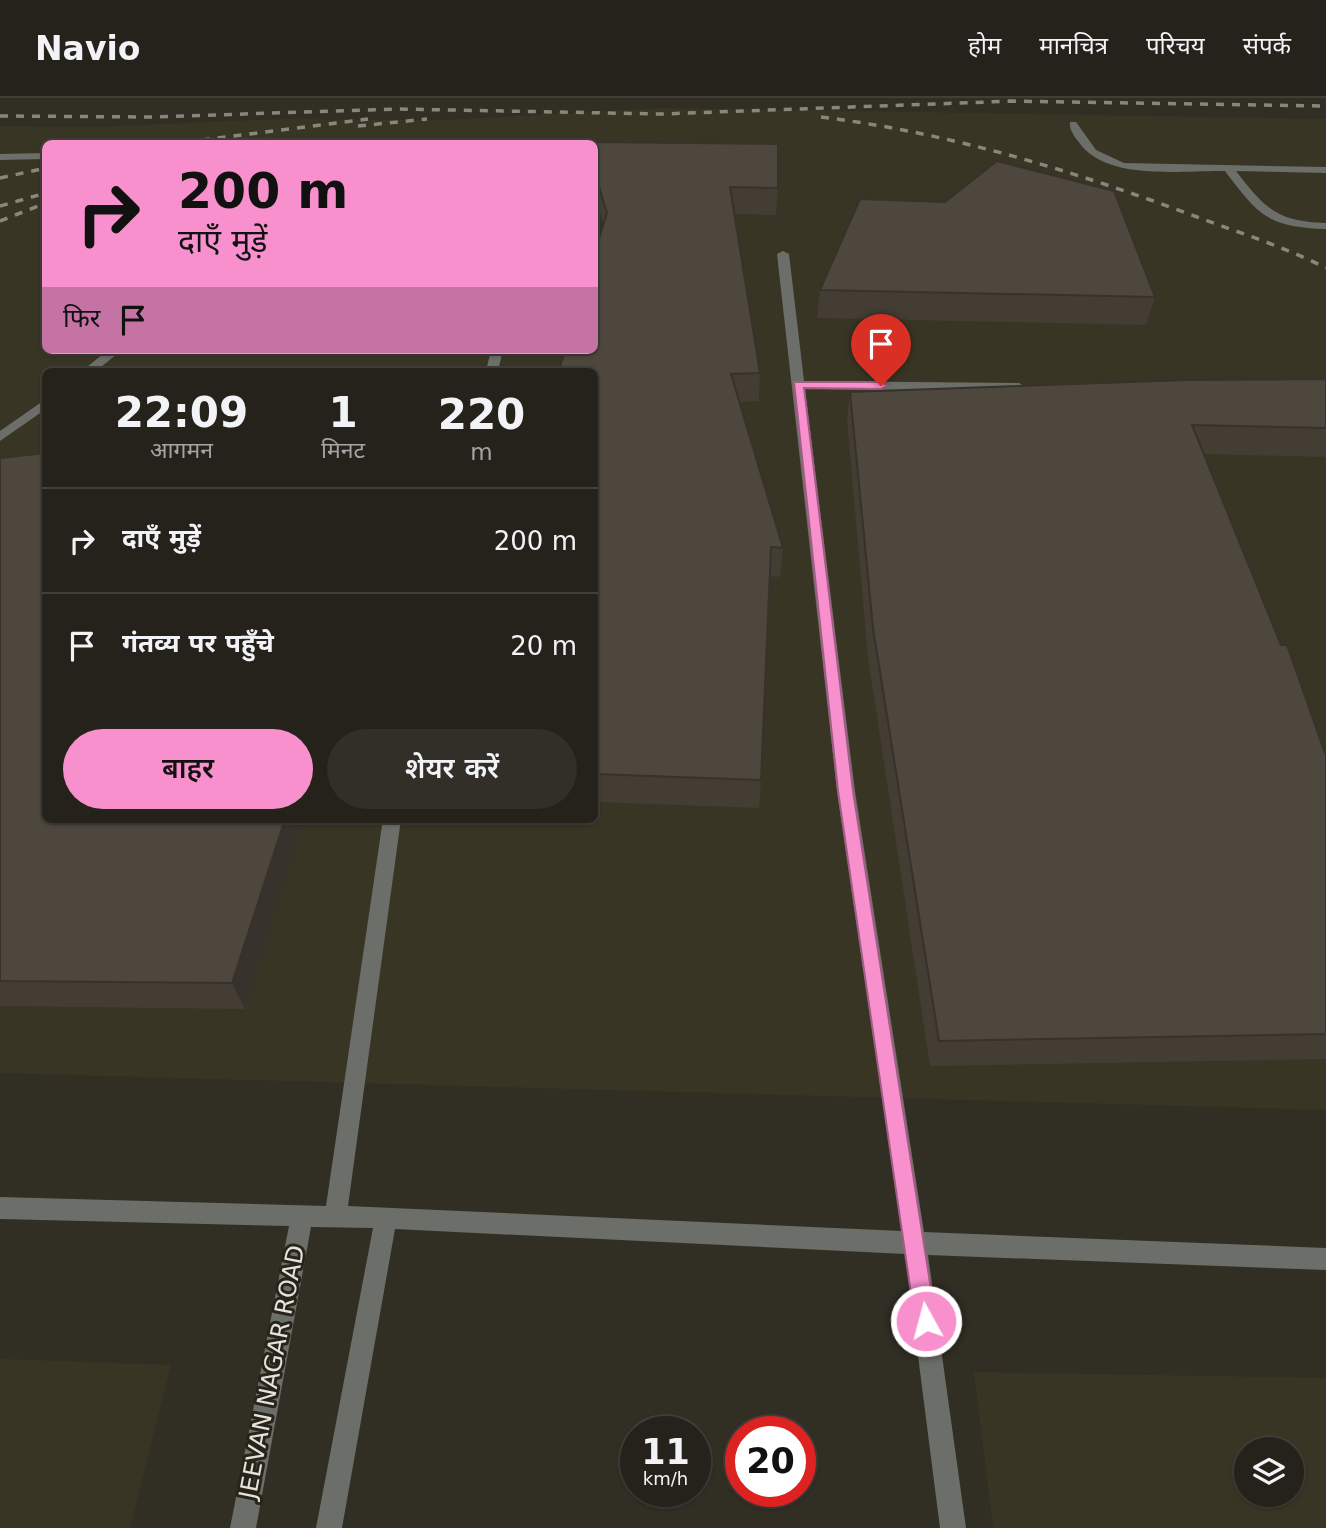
<!DOCTYPE html>
<html lang="hi">
<head>
<meta charset="utf-8">
<style>
  :root { --surface:#25221b; --page:#312f28; --text:#f1f3f6; --muted:#a3a4a3; --line:#423f3a; --accent:#f790cd }
  body { margin:0; font-family:"DejaVu Sans","Noto Sans Devanagari",sans-serif; background:var(--page); color:var(--text); height:100vh; display:flex; flex-direction:column; font-size:26px; white-space:nowrap }
  * { box-sizing:border-box; margin:0 }
  p { font-size:23px; color:var(--muted) }
  .icon { flex:none; width:38px; height:38px; fill:none; stroke:currentColor; stroke-width:2; stroke-linecap:round; stroke-linejoin:round }
  .map { position:relative; flex:1; overflow:hidden }
  .drawer { position:absolute; left:42px; top:270px; width:556px; height:455px; display:flex; flex-direction:column; background:var(--surface); border-radius:10px; box-shadow:0 2px 5px #0004,0 0 0 2px var(--line) }
  .drawer>* { flex:none }
  .hud { position:absolute; left:42px; top:42px; width:556px; height:214px; border-radius:10px; box-shadow:0 2px 5px #0004,0 0 0 2px var(--line); background:#f790cd; color:#111; overflow:hidden }
  .buttons { position:absolute; left:1234px; top:1339px; display:grid; gap:14px }
  .buttons a { display:grid; place-items:center; width:70px; height:70px; border-radius:50%; background:var(--surface); box-shadow:0 2px 5px #0004,0 0 0 2px var(--line); font-size:35px }
  .speed { position:absolute; left:620px; top:1318px; display:flex; gap:14px; font-size:35px; font-weight:700; text-align:center }
  .speed>* { display:grid; place-content:center; width:91px; height:91px; border-radius:50%; background:var(--surface); box-shadow:0 2px 5px #0004,0 0 0 2px var(--line); line-height:1 }
  .speed small { font-size:18px; font-weight:400 }
  .speed .limit { border:10px solid #d22; background:#fff; color:#111 }
  .pin { position:absolute; display:grid; place-items:center; width:60px; height:60px; color:#fff; margin:-72px -30px; border-radius:50% 50% 50% 0; rotate:-45deg; box-shadow:0 0 7px #0007 }
  .pin .icon { rotate:45deg }
  .me { position:absolute; width:77px; margin:-38px; rotate:353deg; stroke-linejoin:round; filter:drop-shadow(0 0 5px #0008) }
  .turn { display:flex; align-items:center; gap:24px; height:147px; padding:0 21px; font-size:32px }
  .turn .icon { width:91px; height:91px; stroke-width:2.5 }
  .turn b { display:block; font-size:49px; line-height:60px }
  .then { display:flex; align-items:center; height:66px; padding:0 21px; background:#0003; gap:14px; font-size:26px }
  .eta { display:flex; justify-content:space-evenly; align-items:center; height:119px; text-align:center }
  .eta b { font-size:42px; font-weight:600; line-height:49px }
  .cta { display:flex; gap:14px; margin-top:auto; padding:14px 21px }
  .cta a { flex:1; height:80px; border-radius:42px; background:var(--accent); color:#111; font-size:28px; font-weight:600; line-height:80px; text-align:center }
  .cta a+a { background:var(--page); color:var(--text) }
  ul { padding:0; list-style:none }
  li { display:flex; align-items:center; gap:21px; height:105px; padding:0 21px; border-top:2px solid var(--line) }
  li div { flex:1 }
  li b { display:block; font-size:26px }
  li em { font-style:normal }
  header { display:flex; align-items:center; gap:42px; box-sizing:border-box; height:98px; padding:0 35px; background:var(--surface); border-bottom:2px solid var(--line) }
  header strong { font-size:33px }
  nav { display:flex; gap:38px; margin-inline-start:auto; font-size:24px }
  .map>svg:first-child { display:block }
  .built { fill:#393524; fill-rule:evenodd }
  .lines { fill:none; stroke-linecap:round; stroke-linejoin:round }
  .minor { fill:#6c6e69; fill-rule:evenodd }
  .rail { stroke:#89867e; stroke-width:3.5; stroke-dasharray:8 8; stroke-linecap:butt }
  .wall { fill:#433d34 }
  .shaded-wall { fill:#37322b }
  .building { fill:#4e473d; stroke:#37322b; stroke-width:2 }
  .route { fill:#f790cd; stroke:#a15e85; stroke-width:2 }
  .labels { text-anchor:middle; dominant-baseline:central; stroke-width:6; stroke-linejoin:round; paint-order:stroke }
  .near-street-label { font-size:24px; fill:#e5e3dc; stroke:#27241a }
</style>
</head>
<body>
<header>
<strong>Navio</strong>
<nav><a>होम</a><a>मानचित्र</a><a>परिचय</a><a>संपर्क</a></nav>
</header>
<div class="map">
<svg width="1326" height="1430" viewBox="0 0 1326 1430">
  <rect width="100%" height="100%" fill="#312e24"/>
  <path class="built" d="M 665,10 L 1326,21 L 1326,1012 L 0,975 L 0,28 L 94,29 L 281,21 L 443,22 ZM 46,46 L 595,46 L 595,252 L 46,252 ZM 46,273 L 595,273 L 595,721 L 46,721 Z
    M 0,1261 L 171,1267 L 130,1430 L 0,1430 Z
    M 974,1274 L 1326,1280 L 1326,1430 L 993,1430 ZM 1246,1351 L 1292,1351 L 1292,1396 L 1246,1396 Z"/>
  <g class="lines">
    <path class="minor" d="M 1070,24 L 1076,24 L 1096,52 L 1124,65 L 1326,69 L 1326,75 L 1236,73 C 1265,111 1277,123 1326,125 L 1326,131 C 1268,129 1259,118 1225,73 C 1181,72 1105,84 1078,43 C 1073,37 1069,30 1070,24 Z
      M 46,55 L 46,61 L 0,62 L 0,56 Z
      M 783,153 L 789,156 L 804,283 L 1019,285 L 1025,289 L 1019,293 L 805,291 L 855,693 L 924,1134 L 1326,1150 L 1326,1172 L 928,1157 L 966,1430 L 940,1430 L 905,1156 L 395,1131 L 342,1430 L 316,1430 L 373,1130 L 311,1129 L 256,1430 L 230,1430 L 289,1128 L 0,1121 L 0,1099 L 326,1108 L 383,721 L 401,721 L 348,1108 L 902,1133 L 837,693 L 777,156 Z
      M 108,252 L 122,252 L 96,273 L 82,273 Z
      M 491,252 L 503,252 L 498,273 L 486,273 Z
      M 46,301 L 46,311 L 0,343 L 0,333 Z"/>
    <path class="rail" d="M 1008,3 L 1326,8
      M 0,18 L 152,19 L 397,11 L 662,16 L 1015,3
      M 821,19 C 951,35 1074,73 1197,119 C 1240,135 1285,149 1326,170
      M 358,28 L 427,21
      M 170,46 L 368,21
      M 245,46 L 271,41
      M 0,80 L 46,70
      M 0,108 L 46,95
      M 0,123 L 46,105"/>
  </g>
  <path class="wall" d="M 595,46 L 778,90 L 776,117 L 734,116 L 760,275 L 759,303 L 739,304 L 783,450 L 780,479 L 769,478 L 761,682 L 759,710 L 595,704 L 595,273 L 603,126 L 595,99 Z
    M 820,192 L 1155,199 L 1146,227 L 817,220 Z
    M 1326,281 L 1326,359 L 1204,356 L 1326,658 L 1326,961 L 930,968 L 868,559 L 847,322 L 850,294 Z
    M 0,360 L 304,721 L 245,911 L 0,908 Z"/>
  <path class="shaded-wall" d="M 285,721 L 304,721 L 245,911 L 232,885 Z"/>
  <path class="building" d="M 585,44 L 778,46 L 778,90 L 730,89 L 760,275 L 731,276 L 783,450 L 771,449 L 761,682 L 595,676 L 595,273 L 559,273 L 565,252 L 595,252 L 595,153 L 607,115 L 595,76 L 595,46 L 586,46 Z
    M 997,63 L 1114,93 L 1155,199 L 820,192 L 860,101 L 945,104 Z
    M 1326,281 L 1326,330 L 1192,327 L 1281,547 L 1287,547 L 1326,658 L 1326,936 L 939,943 L 873,530 L 850,294 L 1189,282 Z
    M 46,355 L 46,721 L 285,721 L 232,885 L 0,883 L 0,360 Z"/>
  <path class="route" d="M 794,284 L 881,284 L 887,288 L 881,291 L 804,290 L 853,693 L 936,1223 L 933,1230 L 926,1233 L 918,1230 L 915,1223 L 838,693 Z"/>
  <g class="labels">
    <g class="near-street-label">
      <text transform="translate(272 1274) rotate(-79)">JEEVAN NAGAR ROAD</text>
    </g>
  </g>
</svg>
<div class="buttons">
<a><svg class="icon" aria-label="layers" viewBox="0 0 24 24"><path d="M12 4l9 5-9 5-9-5zM3 14l9 5 9-5"/></svg></a>
</div>
<div class="speed"><div>11<small>km/h</small></div><div class="limit">20</div></div>
<div class="pin" style="left:881px;top:288px;background:#d93025"><svg class="icon" aria-label="arrive" viewBox="0 0 24 24"><path d="M6 21V4h12l-3 4 3 4H6"/></svg></div>
<svg class="me" style="left:926px;top:1223px" viewBox="-20 -20 40 40"><circle r="17" fill="#f790cd" stroke="#fff" stroke-width="3"/><path d="M0-11L8 9 0 5-8 9z" fill="#fff"/></svg>
<div class="hud">
<div class="turn"><svg class="icon" aria-label="right" viewBox="0 0 24 24"><path d="M7 20v-9h11M14 6l5 5-5 5"/></svg><div><b>200 m</b>दाएँ मुड़ें</div></div>
<div class="then">फिर<svg class="icon" aria-label="arrive" viewBox="0 0 24 24"><path d="M6 21V4h12l-3 4 3 4H6"/></svg></div>
</div>
<section class="drawer">
<div class="eta">
<div><b>22:09</b><p>आगमन</p></div>
<div><b>1</b><p>मिनट</p></div>
<div><b>220</b><p>m</p></div>
</div>
<ul>
<li><svg class="icon" aria-label="right" viewBox="0 0 24 24"><path d="M7 20v-9h11M14 6l5 5-5 5"/></svg><div><b>दाएँ मुड़ें</b></div><em>200 m</em></li>
<li><svg class="icon" aria-label="arrive" viewBox="0 0 24 24"><path d="M6 21V4h12l-3 4 3 4H6"/></svg><div><b>गंतव्य पर पहुँचे</b></div><em>20 m</em></li>
</ul>
<div class="cta"><a>बाहर</a><a>शेयर करें</a></div>
</section>
</div>
</body>
</html>
